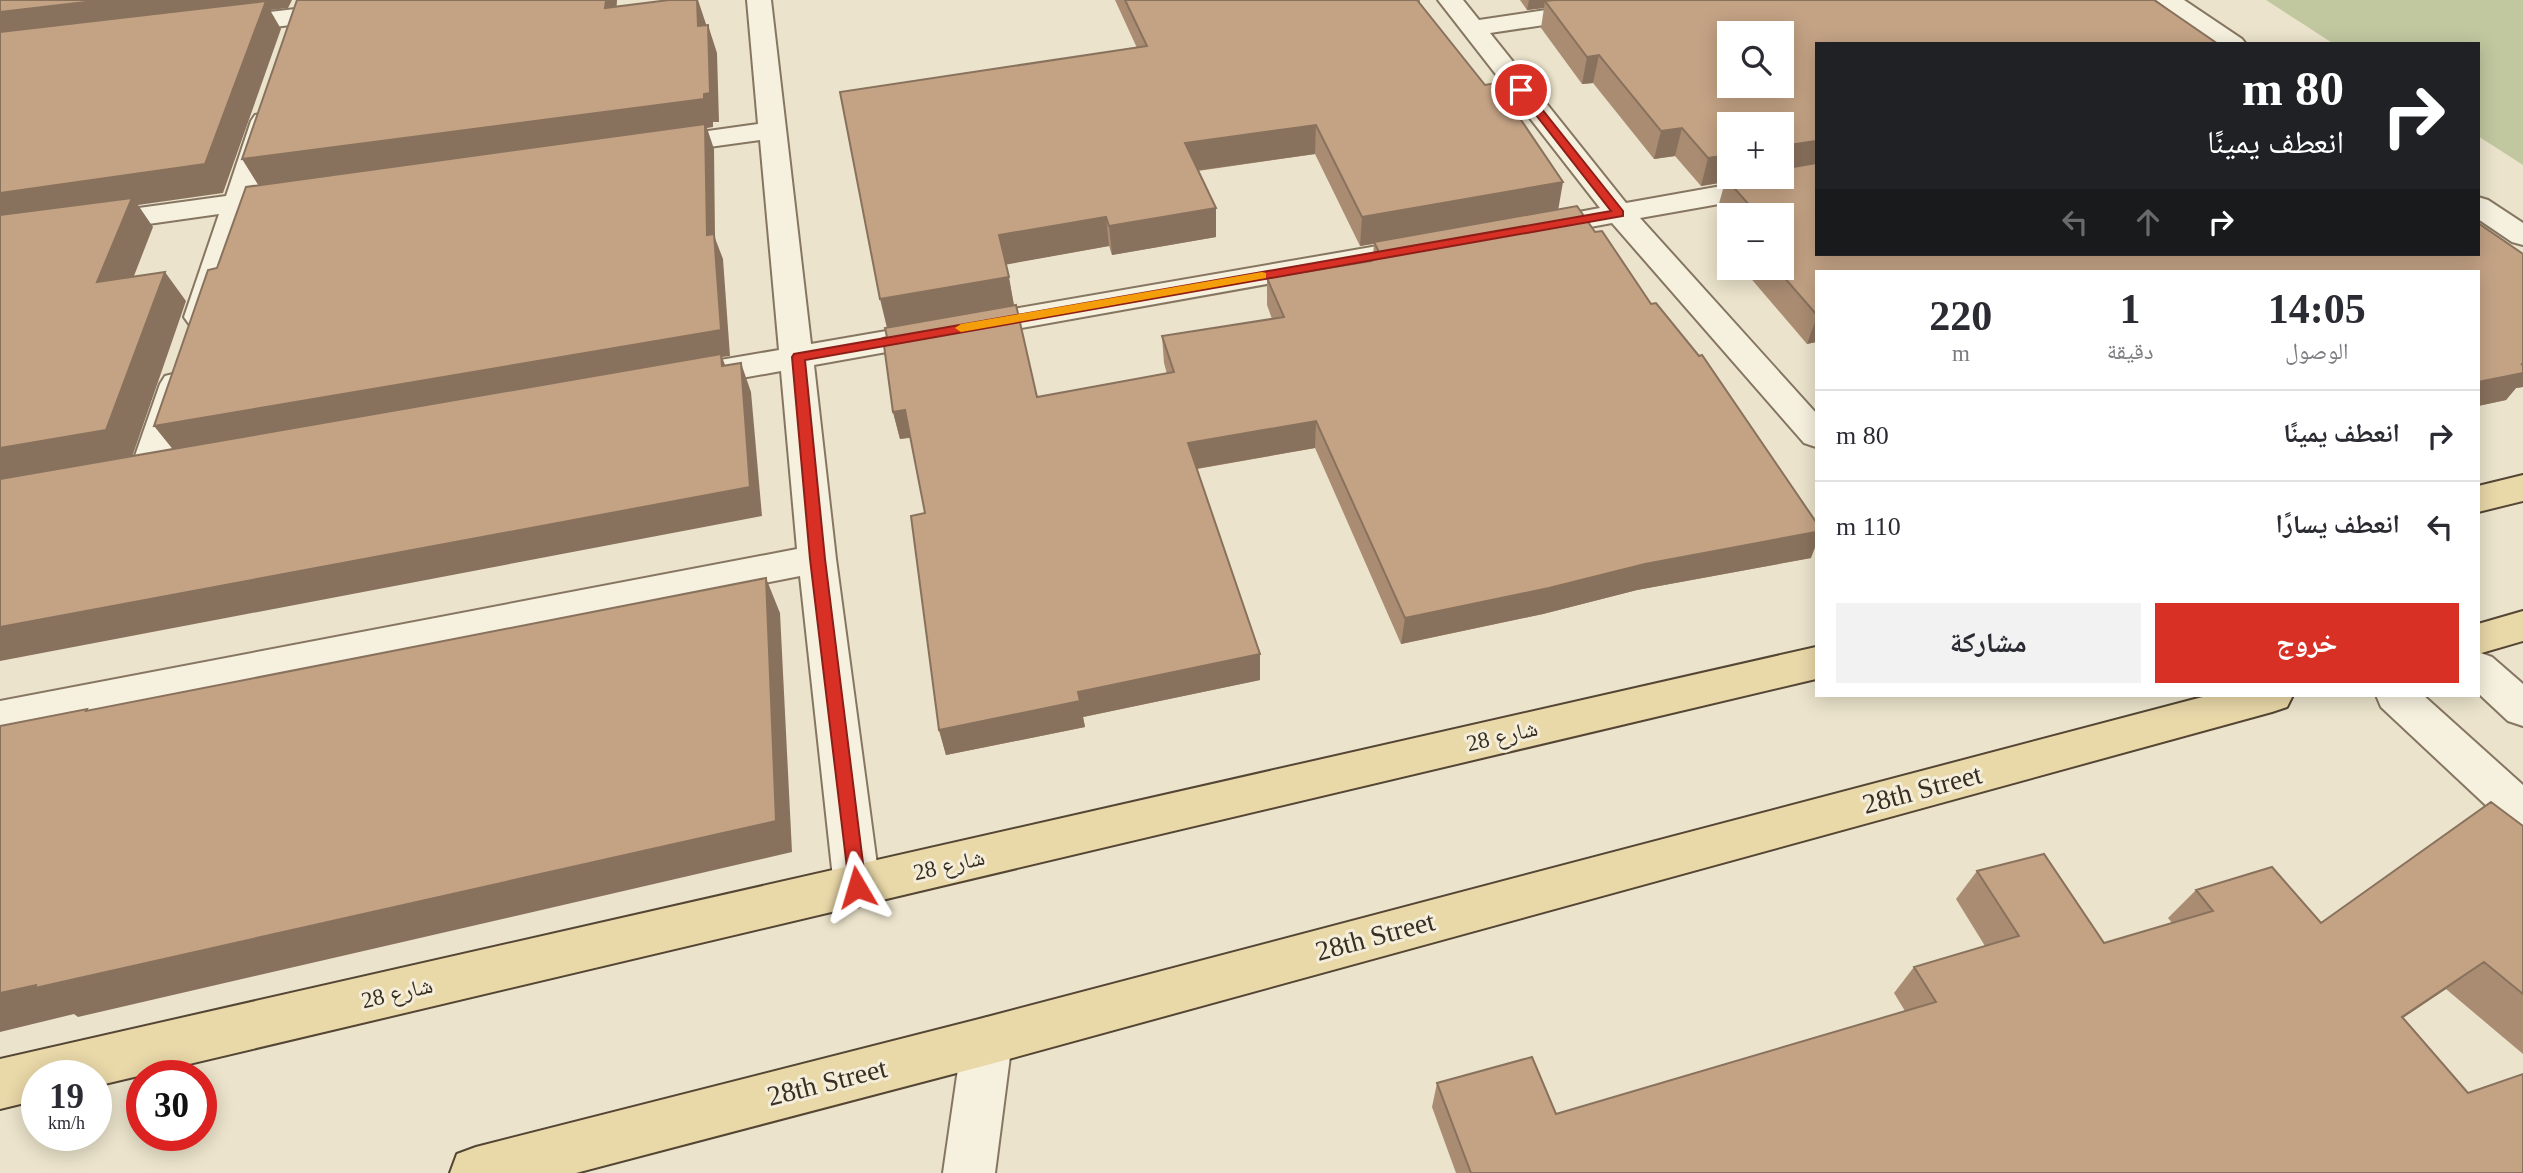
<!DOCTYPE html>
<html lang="ar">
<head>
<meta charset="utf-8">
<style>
  :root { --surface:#fff; --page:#f2f2f3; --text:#2b2b33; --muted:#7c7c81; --line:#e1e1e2; --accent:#d93025 }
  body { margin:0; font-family:"Times New Roman","Noto Naskh Arabic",serif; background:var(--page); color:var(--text); direction:rtl; height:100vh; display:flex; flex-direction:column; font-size:26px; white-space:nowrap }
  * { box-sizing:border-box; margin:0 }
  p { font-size:23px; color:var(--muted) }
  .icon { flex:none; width:38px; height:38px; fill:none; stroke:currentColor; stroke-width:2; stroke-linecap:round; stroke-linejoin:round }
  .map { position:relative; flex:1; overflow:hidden; direction:ltr }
  .sheet { position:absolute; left:1815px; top:270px; width:665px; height:427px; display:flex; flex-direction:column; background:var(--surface); border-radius:0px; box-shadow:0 4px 18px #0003; direction:rtl }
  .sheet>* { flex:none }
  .guide { position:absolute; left:1815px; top:42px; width:665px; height:214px; border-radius:0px; box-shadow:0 4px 18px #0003; direction:rtl; background:#202124; color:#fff; overflow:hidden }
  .controls { position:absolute; left:1717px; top:21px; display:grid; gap:14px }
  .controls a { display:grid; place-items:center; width:77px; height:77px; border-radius:0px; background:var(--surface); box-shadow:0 4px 18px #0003; font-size:35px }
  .speed { position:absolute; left:21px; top:1060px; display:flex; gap:14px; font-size:35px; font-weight:700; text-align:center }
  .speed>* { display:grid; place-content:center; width:91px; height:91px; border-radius:50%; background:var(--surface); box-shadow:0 4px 18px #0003; line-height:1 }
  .speed small { font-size:18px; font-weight:400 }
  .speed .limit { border:10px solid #d22; background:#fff; color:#111 }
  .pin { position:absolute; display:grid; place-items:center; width:60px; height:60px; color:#fff; margin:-30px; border:4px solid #fff; border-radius:50%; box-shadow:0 2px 7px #0007 }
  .me { position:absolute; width:77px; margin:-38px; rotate:353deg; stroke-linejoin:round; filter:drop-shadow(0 0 5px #0008) }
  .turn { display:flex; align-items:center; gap:24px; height:147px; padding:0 21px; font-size:32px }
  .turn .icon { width:91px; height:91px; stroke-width:2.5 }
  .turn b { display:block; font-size:49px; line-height:60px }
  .lanes { display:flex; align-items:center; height:66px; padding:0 21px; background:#0003; justify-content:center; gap:35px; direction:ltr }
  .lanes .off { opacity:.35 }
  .eta { display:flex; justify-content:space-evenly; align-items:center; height:119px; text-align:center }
  .eta b { font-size:42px; font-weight:700; line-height:49px }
  .cta { display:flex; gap:14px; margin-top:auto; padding:14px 21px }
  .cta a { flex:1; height:80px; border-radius:0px; background:var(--accent); color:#fff; font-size:28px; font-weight:700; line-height:80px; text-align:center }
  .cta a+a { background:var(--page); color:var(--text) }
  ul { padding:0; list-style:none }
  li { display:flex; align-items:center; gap:21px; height:91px; padding:0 21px; border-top:2px solid var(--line) }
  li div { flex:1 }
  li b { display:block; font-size:26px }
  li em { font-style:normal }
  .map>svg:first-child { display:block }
  .green { fill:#c1c8a0 }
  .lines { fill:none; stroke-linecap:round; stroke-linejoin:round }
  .minor-casing { stroke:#867661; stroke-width:4 }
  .major-casing { stroke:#544534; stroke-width:4 }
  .minor { fill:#f6f0de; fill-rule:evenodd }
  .major { fill:#e9d8a8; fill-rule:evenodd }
  .wall { fill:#a98c72; fill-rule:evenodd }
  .shaded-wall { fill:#89725d }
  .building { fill:#c4a385; stroke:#89725d; stroke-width:2; fill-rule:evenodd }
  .route { fill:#d93025; stroke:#8d1f18; stroke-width:2 }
  .slow { fill:#f59e0b }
  .labels { text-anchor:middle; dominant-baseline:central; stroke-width:6; stroke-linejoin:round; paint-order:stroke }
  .street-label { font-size:23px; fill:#382e23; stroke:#f3edda }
  .near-street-label { font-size:28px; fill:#382e23; stroke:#f3edda }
</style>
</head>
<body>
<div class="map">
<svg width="2523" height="1173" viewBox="0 0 2523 1173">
  <rect width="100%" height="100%" fill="#ebe3cb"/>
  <path class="green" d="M 2266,0 L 2523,0 L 2523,165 L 2478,136 L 2478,44 L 2334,44 Z"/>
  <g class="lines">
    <g class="minor-casing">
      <path id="minor" d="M 374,0 L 449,0 L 446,5 L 437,7 L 225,33 L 216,30 L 212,25 L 216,20 L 225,17 Z
        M 747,0 L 771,0 L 811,344 L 1418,239 L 1429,242 L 1433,248 L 1429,254 L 1418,257 L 814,365 L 836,559 L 880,887 L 873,901 L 857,907 L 841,901 L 834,887 L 800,576 L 0,735 L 0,701 L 797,549 L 781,371 L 691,387 L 679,384 L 674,376 L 679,368 L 691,365 L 779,350 L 760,140 L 658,154 L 648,152 L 644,146 L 648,140 L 658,138 L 758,124 Z
        M 1438,0 L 1463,0 L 1479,20 L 1613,0 L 1676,0 L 1673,5 L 1664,7 L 1490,33 L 1626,203 L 1816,169 L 1816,187 L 1640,218 L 1816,413 L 1816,447 L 1804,443 L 1612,223 L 1536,237 L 1525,234 L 1521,228 L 1525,222 L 1600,208 Z
        M 2156,0 L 2184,0 L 2242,39 L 2246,44 L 2216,44 Z
        M 265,113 L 275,115 L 279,121 L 256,191 L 293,186 L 303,189 L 308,195 L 303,201 L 250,210 L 216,317 L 211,324 L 200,327 L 189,324 L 184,317 L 219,214 L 0,245 L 0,227 L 226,196 L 251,121 L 255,115 Z
        M 2478,197 L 2488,200 L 2523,223 L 2523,245 L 2512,242 L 2478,219 Z
        M 177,373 L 189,376 L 194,384 L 165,473 L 160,482 L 147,486 L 134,482 L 129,473 L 160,384 L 165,376 Z
        M 2478,652 L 2492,657 L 2523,684 L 2523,726 L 2508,721 L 2478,693 Z
        M 2376,695 L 2423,695 L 2523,785 L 2523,831 L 2507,825 L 2381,707 Z
        M 987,1017 L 1004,1024 L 1012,1041 L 995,1173 L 943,1173 L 962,1041 L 970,1024 Z"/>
    </g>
    <g class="major-casing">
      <path id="major" d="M 2523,475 L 2523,501 L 2478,512 L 2478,486 Z
        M 2523,611 L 2523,641 L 2478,654 L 2478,624 Z
        M 1816,647 L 1816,679 L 96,1086 L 96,1076 L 37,1076 L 37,1100 L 0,1109 L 0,1059 Z
        M 2210,695 L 2293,695 L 2287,707 L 2272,712 L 987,1065 L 576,1173 L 450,1173 L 457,1154 L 476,1147 L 987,1017 Z"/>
    </g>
    <use href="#minor" class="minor"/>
    <use href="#major" class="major"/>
  </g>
  <path class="wall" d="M 1115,0 L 1420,0 L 1420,4 L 1558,209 L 1811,558 L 1637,590 L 1543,614 L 1401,644 L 1315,448 L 1197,469 L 1260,654 L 1260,680 L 1083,717 L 1085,727 L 946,755 L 939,730 L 925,513 L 910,438 L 900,439 L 893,412 L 887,327 L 1137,48 ZM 1315,154 L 1360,246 L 1374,244 L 1373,256 L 1368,257 L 1368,262 L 1267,278 L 1267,305 L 1272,319 L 1162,336 L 1164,363 L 1167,374 L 1037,397 L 1014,305 L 1006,264 L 1109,246 L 1112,255 L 1216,237 L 1198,171 Z
    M 1520,0 L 2154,0 L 2218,44 L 1816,44 L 1816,254 L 2478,254 L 2478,223 L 2523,254 L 2523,387 L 2516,388 L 2506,400 L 2478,406 L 2478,271 L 1816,271 L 1816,342 L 1807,344 L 1742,268 L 1782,268 L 1782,215 L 1729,215 L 1729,253 L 1720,242 L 1727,217 L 1718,207 L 1725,182 L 1701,186 L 1675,156 L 1654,159 L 1593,83 L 1582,84 L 1541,28 L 1544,8 L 1527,10 ZM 1729,33 L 1782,33 L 1782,86 L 1729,86 ZM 1729,124 L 1782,124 L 1782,177 L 1729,177 Z
    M 2523,826 L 2523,1054 L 2446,989 L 2403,1018 L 2523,1173 L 1456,1173 L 1432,1107 L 1437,1083 L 1556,1114 L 1905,1011 L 1894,993 L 1914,967 L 1985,946 L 1956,899 L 1977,871 L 2104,943 L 2172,923 L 2168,918 L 2196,890 L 2321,923 Z"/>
  <path class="shaded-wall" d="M 103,0 L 292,0 L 288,8 L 270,10 L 281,29 L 223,193 L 138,205 L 153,227 L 120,312 L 0,225 L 0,12 Z
    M 606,0 L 617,0 L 615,35 L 605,8 Z
    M 697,0 L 698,0 L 706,24 L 707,54 L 698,26 Z
    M 1529,0 L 1595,0 L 1545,1 L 1544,8 L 1527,10 Z
    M 708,25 L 717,53 L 719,122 L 713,122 L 713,127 L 707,128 L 714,149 L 715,238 L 723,259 L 730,356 L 722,357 L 732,383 L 175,452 L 154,426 L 260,188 L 242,159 Z
    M 1599,55 L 1593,83 L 1582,84 L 1587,57 Z
    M 1316,125 L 1315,154 L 1186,172 L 1185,143 Z
    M 1682,128 L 1675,156 L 1654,159 L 1661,131 Z
    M 1816,141 L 1816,167 L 1782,173 L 1782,146 Z
    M 1729,155 L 1729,177 L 1759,177 L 1726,179 L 1725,182 L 1701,186 L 1708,158 Z
    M 1563,182 L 1558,211 L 1360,246 L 1362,217 Z
    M 1216,208 L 1216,237 L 1112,255 L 1109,226 Z
    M 1106,217 L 1109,246 L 1004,265 L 999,235 Z
    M 165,272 L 186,301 L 131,460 L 0,482 L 0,448 Z
    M 1009,277 L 1014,306 L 887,328 L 880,299 Z
    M 1816,319 L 1816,342 L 1807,344 Z
    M 741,363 L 751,392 L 762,516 L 0,661 L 0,627 Z
    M 2523,364 L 2523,387 L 2516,388 L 2506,400 L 2478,406 L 2478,382 Z
    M 905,410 L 912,437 L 900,439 L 893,412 Z
    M 1316,421 L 1315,448 L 1189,470 L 1188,443 Z
    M 1816,532 L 1816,545 L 1811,558 L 1637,590 L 1543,614 L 1401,644 L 1405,618 L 1645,564 Z
    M 766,578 L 780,613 L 792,852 L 78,1017 L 74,1014 L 0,1032 L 0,993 Z
    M 1260,654 L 1260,680 L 1083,717 L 1085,727 L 946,755 L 939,730 L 1078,692 Z
    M 2484,962 L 2446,989 L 2365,1043 L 2402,1017 Z"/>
  <path class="building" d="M 0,0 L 103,0 L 0,12 Z
    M 297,0 L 606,0 L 605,8 L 669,0 L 697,0 L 698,26 L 708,25 L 710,93 L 704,94 L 704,99 L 242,159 Z
    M 1125,0 L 1417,0 L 1485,85 L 1496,83 L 1563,182 L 1362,217 L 1316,125 L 1185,143 L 1216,208 L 1109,226 L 1106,217 L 999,235 L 1009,277 L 880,299 L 840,92 L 1147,46 Z
    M 1554,0 L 2154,0 L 2218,44 L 1816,44 L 1816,141 L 1782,146 L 1782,124 L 1729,124 L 1729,155 L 1708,158 L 1682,128 L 1661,131 L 1599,55 L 1587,57 L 1545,1 ZM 1729,33 L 1782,33 L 1782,86 L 1729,86 Z
    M 266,1 L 205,164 L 0,193 L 0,32 Z
    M 705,124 L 707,235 L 714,234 L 721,330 L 154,426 L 208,270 L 217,268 L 246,187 Z
    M 1816,163 L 1816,254 L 2478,254 L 2478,223 L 2523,254 L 2523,364 L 2521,364 L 2523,365 L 2523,373 L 2478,382 L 2478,271 L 1816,271 L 1816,314 L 1776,268 L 1782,268 L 1782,215 L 1730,215 L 1728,213 L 1753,209 L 1726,179 L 1737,177 L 1782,177 L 1782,169 Z
    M 132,198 L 97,282 L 165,272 L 106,430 L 0,448 L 0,215 Z
    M 1577,206 L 1595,232 L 1602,231 L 1651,304 L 1656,303 L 1699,356 L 1702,355 L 1816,522 L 1816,532 L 1645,564 L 1549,588 L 1405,618 L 1316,421 L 1188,443 L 1260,654 L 1078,692 L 1080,701 L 939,730 L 911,516 L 925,513 L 905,410 L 893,412 L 883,338 L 887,337 L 885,328 L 1016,305 L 1037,397 L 1174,372 L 1162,336 L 1284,317 L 1267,278 L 1371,261 L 1368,257 L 1380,254 L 1374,242 Z
    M 721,354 L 722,366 L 741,363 L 750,487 L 0,627 L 0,479 Z
    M 766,578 L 776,821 L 35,988 L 36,985 L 0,993 L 0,726 L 87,709 L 86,711 Z
    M 2491,802 L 2523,826 L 2523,994 L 2484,962 L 2402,1017 L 2468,1093 L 2523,1074 L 2523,1173 L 1471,1173 L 1437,1083 L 1532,1057 L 1556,1114 L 1936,1002 L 1914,967 L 2019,936 L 1977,871 L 2044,854 L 2104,943 L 2213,911 L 2196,890 L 2272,867 L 2321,923 Z"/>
  <path class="route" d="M 1521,87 L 1525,88 L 1623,211 L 1623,216 L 805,360 L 825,559 L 866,887 L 863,893 L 857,896 L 850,893 L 810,559 L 792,357 L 794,354 L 1611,211 L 1518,92 L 1516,90 Z"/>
  <path class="slow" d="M 1262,272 L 1266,273 L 1266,278 L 961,332 L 955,328 L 961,324 Z"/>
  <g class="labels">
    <g class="street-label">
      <text transform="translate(1502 736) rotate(-13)">شارع 28</text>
      <text transform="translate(949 865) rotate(-13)">شارع 28</text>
      <text transform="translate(397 993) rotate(-13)">شارع 28</text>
    </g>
    <g class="near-street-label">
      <text transform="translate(1922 789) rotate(-15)">28th Street</text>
      <text transform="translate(1375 936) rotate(-15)">28th Street</text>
      <text transform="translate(827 1082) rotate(-14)">28th Street</text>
    </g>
  </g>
</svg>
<div class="controls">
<a><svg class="icon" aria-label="search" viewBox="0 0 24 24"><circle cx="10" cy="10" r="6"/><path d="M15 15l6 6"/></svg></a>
<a>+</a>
<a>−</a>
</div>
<div class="speed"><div>19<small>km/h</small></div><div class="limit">30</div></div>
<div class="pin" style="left:1521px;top:90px;background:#d93025"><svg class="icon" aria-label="arrive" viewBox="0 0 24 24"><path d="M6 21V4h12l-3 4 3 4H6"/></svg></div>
<svg class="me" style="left:857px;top:887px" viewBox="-20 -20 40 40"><path d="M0-17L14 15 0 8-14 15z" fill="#d93025" stroke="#fff" stroke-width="4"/></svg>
<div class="guide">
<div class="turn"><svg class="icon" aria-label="right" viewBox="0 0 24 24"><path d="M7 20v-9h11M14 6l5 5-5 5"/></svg><div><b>80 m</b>انعطف يمينًا</div></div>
<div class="lanes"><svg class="icon off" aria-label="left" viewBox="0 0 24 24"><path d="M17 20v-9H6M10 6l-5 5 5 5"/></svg><svg class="icon off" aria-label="ahead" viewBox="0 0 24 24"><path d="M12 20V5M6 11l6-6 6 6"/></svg><svg class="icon" aria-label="right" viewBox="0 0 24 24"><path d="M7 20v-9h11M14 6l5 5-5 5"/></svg></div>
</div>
<section class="sheet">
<div class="eta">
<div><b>14:05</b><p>الوصول</p></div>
<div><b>1</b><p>دقيقة</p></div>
<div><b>220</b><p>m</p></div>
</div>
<ul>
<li><svg class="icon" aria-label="right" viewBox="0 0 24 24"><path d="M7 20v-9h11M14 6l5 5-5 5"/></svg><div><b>انعطف يمينًا</b></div><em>80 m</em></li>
<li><svg class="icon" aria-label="left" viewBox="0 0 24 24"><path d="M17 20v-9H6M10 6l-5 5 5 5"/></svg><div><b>انعطف يسارًا</b></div><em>110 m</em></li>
</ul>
<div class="cta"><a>خروج</a><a>مشاركة</a></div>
</section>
</div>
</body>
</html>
